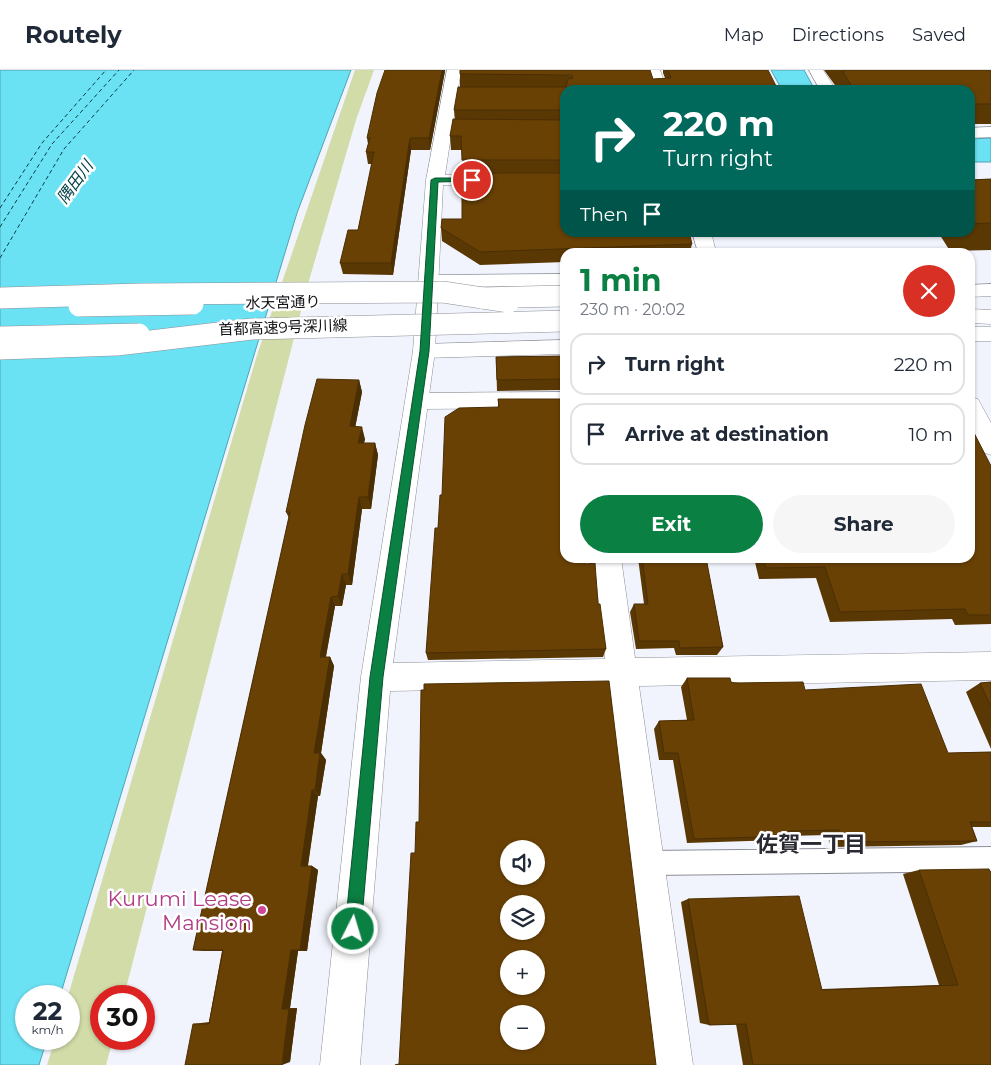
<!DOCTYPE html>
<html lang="en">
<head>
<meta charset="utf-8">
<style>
  :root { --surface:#fff; --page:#f6f6f7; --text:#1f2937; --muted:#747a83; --line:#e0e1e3; --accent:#0b8043 }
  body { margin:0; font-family:Montserrat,"Noto Sans JP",sans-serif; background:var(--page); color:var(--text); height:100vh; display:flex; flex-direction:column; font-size:19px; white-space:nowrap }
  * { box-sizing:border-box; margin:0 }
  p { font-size:16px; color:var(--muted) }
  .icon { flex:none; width:28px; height:28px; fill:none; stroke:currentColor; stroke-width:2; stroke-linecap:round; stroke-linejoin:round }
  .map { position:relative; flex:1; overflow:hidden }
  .sheet { position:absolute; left:560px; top:178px; width:415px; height:315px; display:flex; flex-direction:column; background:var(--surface); border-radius:15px; box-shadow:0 1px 4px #0004 }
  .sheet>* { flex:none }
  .top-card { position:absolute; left:560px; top:15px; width:415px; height:152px; border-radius:15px; box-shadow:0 1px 4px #0004; background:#00695c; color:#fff; overflow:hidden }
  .buttons { position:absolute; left:500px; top:770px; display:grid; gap:10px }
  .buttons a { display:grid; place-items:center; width:45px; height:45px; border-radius:50%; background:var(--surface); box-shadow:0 1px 4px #0004; font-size:25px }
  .speed { position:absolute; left:15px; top:915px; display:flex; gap:10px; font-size:25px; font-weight:700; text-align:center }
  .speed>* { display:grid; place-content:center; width:65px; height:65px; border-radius:50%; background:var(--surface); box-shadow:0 1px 4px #0004; line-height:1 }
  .speed small { font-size:12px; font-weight:400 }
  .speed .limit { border:8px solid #d22; background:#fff; color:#111 }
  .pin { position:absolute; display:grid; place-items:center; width:42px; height:42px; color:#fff; margin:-21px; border:2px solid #fff; border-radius:50%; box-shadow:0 1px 5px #0007 }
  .me { position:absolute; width:55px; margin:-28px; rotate:5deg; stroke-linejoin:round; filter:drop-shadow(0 0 4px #0008) }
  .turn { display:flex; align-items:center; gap:18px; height:105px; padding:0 20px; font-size:22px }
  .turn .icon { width:65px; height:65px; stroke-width:2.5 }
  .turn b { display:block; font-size:35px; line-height:42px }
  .then { display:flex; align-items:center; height:48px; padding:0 20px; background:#0003; gap:10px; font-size:19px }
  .round { display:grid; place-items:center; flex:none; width:52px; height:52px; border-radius:26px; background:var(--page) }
  .overview { display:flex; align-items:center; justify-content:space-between; height:85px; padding:0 20px }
  h1 { font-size:30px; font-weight:700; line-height:38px; color:var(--accent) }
  .action { display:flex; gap:10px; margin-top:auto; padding:10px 20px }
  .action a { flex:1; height:58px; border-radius:30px; background:var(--accent); color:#fff; font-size:20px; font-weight:700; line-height:58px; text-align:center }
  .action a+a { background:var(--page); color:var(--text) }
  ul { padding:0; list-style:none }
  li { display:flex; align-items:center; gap:15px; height:62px; margin:0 10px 8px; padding:0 10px; border:2px solid var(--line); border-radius:15px }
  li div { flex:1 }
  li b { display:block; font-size:19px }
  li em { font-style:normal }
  header { display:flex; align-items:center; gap:30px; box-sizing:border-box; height:70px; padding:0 25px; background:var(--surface); border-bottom:1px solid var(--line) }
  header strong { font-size:24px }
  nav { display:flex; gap:28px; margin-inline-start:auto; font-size:18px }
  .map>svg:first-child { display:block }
  .green { fill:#d1dca8 }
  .water { fill:#6be2f4; stroke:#50a4b1 }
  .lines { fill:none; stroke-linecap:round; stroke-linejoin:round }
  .ferry { stroke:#033e45; stroke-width:1; stroke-dasharray:4 3; stroke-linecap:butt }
  .lane-casing { stroke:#8c8e96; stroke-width:2 }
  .street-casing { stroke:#8c8e96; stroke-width:1 }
  .secondary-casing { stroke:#8c8e96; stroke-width:1 }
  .highway-casing { stroke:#8c8e96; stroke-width:1 }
  .lane { fill:#fff; fill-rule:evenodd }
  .street { fill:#fff; fill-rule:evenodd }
  .secondary { fill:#fff; fill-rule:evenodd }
  .highway { fill:#fff; fill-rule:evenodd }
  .secondary-bridge-casing { stroke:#8c8e96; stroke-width:22; stroke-linecap:butt }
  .highway-bridge-casing { stroke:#8c8e96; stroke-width:22; stroke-linecap:butt }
  .secondary-bridge { stroke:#fff; stroke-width:21 }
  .highway-bridge { stroke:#fff; stroke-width:21 }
  .wall { fill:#5a3804 }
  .shaded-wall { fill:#4a2e04 }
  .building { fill:#694105; stroke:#4a2e04; fill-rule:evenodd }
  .route { fill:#0b8043; stroke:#07532c }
  .hotel-dot { fill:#d1479c; stroke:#fff; stroke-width:2 }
  .labels { text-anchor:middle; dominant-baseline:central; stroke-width:5; stroke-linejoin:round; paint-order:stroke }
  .far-street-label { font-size:15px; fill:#111215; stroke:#fff }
  .far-water-label { font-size:16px; font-style:italic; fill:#033e45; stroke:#fff }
  .near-hotel-label { font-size:21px; fill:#b23c85; stroke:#fff; text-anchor:end }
  .near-neighbourhood-label { font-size:22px; font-weight:bold; fill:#2a2b32; stroke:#fff }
</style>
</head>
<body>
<header>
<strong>Routely</strong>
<nav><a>Map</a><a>Directions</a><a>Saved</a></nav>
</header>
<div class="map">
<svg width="991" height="995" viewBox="0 0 991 995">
  <rect width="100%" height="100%" fill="#f2f4fd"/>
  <path class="green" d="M 355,0 L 374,0 L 356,50 L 308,214 L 124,926 L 101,926 L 101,969 L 113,969 L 106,995 L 47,995 L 55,969 L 69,969 L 68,926 L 257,285 Z"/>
  <path class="water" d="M 0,0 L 351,0 L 297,143 L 60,926 L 26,926 L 26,969 L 47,969 L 39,995 L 0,995 Z
    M 771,0 L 804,0 L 815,20 L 782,20 Z
    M 991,68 L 991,92 L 970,92 L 970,69 Z"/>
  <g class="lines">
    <path class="ferry" d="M 0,138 L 42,73 L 106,0
      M 0,157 L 52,74 L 119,0
      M 0,188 L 64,79 L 134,0"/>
    <g class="lane-casing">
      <path id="lane" d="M 991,777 L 991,801 L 648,805 L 640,801 L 636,793 L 640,785 L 648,781 Z"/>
    </g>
    <g class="street-casing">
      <path id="street" d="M 447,0 L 461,0 L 445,105 L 565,105 L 565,115 L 443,115 L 435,281 L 393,593 L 605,589 L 594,488 L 621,488 L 635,588 L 991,582 L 991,610 L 639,616 L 693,995 L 653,995 L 608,617 L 390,621 L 360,995 L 320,995 L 361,607 L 413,281 L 426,110 Z
        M 809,0 L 823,0 L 836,20 L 820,20 Z
        M 991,57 L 991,67 L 970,68 L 970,58 Z"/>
    </g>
    <g class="secondary-casing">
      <path id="secondary" d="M 646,0 L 660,0 L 667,20 L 651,20 Z
        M 692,162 L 711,162 L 716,182 L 698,182 Z
        M 565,204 L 565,216 L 428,217 L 421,215 L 418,211 L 421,207 L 428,205 Z
        M 970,257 L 991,257 L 991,271 L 970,271 Z
        M 565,270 L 565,284 L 424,288 L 416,286 L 413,281 L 416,276 L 424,274 Z
        M 565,322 L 565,338 L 418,339 L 410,337 L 406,331 L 410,325 L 418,323 Z
        M 970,327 L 978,329 L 991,353 L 991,385 L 982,382 L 970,358 Z"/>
    </g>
    <g class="highway-casing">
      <path id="highway" d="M 991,214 L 991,226 L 970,227 L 970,215 Z
        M 970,239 L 991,240 L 991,254 L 970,253 Z"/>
    </g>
    <use href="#lane" class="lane"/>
    <use href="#street" class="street"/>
    <use href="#secondary" class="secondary"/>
    <use href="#highway" class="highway"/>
    <g class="secondary-bridge-casing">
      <path id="secondary-bridge" d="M 481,228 L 565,226
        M 79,236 L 193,234
        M 0,267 L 139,264"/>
    </g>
    <g class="highway-bridge-casing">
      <path id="highway-bridge" d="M 0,228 L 142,224 L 443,222 L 509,232
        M 0,279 L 117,275 L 252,259 L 565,251"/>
    </g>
    <use href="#secondary-bridge" class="secondary-bridge"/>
    <use href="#highway-bridge" class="highway-bridge"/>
  </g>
  <path class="wall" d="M 460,0 L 653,9 L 665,8 L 663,3 L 663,0 L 768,0 L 565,20 L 565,103 L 463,103 L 462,80 L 451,80 L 450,66 L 455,49 L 454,40 L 460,17 Z
    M 824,0 L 991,0 L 991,54 L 970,54 L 970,20 L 836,20 L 837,18 Z
    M 445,1 L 430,80 L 411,80 L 393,205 L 343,204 L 340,193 L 358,160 L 372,94 L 368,94 L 366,82 L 368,74 L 367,68 Z
    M 991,109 L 991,180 L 950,181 L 938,162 L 970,162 L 970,110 Z
    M 462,149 L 692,174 L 690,182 L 565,182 L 565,192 L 480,195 L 442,171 L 441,158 Z
    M 565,286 L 565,320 L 497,321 L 496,287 Z
    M 359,310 L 362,322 L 355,357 L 365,369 L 364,373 L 375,373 L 378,385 L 371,439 L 362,439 L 352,515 L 346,515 L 342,536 L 335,536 L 326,587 L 330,587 L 334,596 L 321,683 L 326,690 L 320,726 L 318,726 L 308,796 L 312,796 L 318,800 L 307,881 L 298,881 L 290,938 L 297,938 L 290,992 L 193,954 L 209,952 L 222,881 L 203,881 L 193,880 L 289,448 L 286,442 Z
    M 498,329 L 586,494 L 598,534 L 606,579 L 603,587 L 428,590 L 426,583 L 438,458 L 442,425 L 498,337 Z
    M 991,396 L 991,554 L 955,555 L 952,549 L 830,552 L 816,508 L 759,509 L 754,488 L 970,488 Z
    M 638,488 L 706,488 L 723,577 L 717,585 L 676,585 L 674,578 L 636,579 L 630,542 L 634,534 L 644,534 Z
    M 687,608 L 731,612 L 805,620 L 948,683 L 991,682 L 991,757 L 972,757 L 977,771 L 961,775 L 831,777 L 827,765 L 788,766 L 779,770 L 687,773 L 673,690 L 659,690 L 654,659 L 659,651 L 687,650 L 681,617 Z
    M 991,612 L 991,679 L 966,622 L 980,613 Z
    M 919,800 L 991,995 L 743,995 L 736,954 L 709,955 L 700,953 L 681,832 L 688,829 L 822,919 L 939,915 L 903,804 Z"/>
  <path class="shaded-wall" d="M 442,0 L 445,0 L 445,1 L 430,80 L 429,68 Z
    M 410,68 L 411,80 L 393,205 L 391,193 Z
    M 359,310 L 362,322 L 353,369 L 350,356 Z
    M 362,357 L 365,369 L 361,385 L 358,373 Z
    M 375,373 L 378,385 L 371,439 L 368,427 Z
    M 359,427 L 362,439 L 352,515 L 348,504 Z
    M 342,504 L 346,515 L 342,536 L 338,526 Z
    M 331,527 L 335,536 L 324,596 L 320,587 Z
    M 330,587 L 334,596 L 321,683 L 326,690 L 320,726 L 315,720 L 314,683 Z
    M 312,720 L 318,726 L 307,800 L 301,796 Z
    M 312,796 L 318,800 L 307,881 L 300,880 Z
    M 291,880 L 298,881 L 290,938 L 282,939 Z
    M 297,938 L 290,992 L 282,995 L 289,939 Z"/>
  <path class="building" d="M 385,0 L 442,0 L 429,68 L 410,68 L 391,193 L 340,193 L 348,160 L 358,160 L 374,82 L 366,82 L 370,68 L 367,68 L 377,23 Z
    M 460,0 L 650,0 L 653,9 L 671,8 L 668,0 L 768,0 L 778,20 L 565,20 L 565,40 L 454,40 L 458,17 L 566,17 L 568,9 L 573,8 L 572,5 L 460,4 Z
    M 845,0 L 991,0 L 991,34 L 970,34 L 970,20 L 854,20 L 843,2 Z
    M 453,49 L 565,50 L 565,90 L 462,90 L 461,66 L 450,66 Z
    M 462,103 L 565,103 L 565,162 L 689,162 L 692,174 L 480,182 L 441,158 L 442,149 L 462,149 Z
    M 991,109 L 991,153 L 970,154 L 970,110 Z
    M 565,286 L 565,309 L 497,310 L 496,287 Z
    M 317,309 L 359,310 L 350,356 L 362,357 L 358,373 L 375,373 L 368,427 L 359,427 L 348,504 L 342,504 L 338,526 L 331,527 L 320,587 L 330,587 L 314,683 L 320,683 L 315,720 L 312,720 L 301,796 L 312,796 L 300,880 L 291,880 L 282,939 L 289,939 L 282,995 L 185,995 L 193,954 L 209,954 L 223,880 L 193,880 L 290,442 L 286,442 L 305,355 Z
    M 498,329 L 565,329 L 565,488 L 585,488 L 586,494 L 595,493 L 598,534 L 600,534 L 606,579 L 426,583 L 435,458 L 438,458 L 440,425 L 442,425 L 445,347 L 459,338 L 499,337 Z
    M 970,355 L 991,396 L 991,545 L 968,545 L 965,539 L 840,542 L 825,497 L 766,498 L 763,488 L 970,488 Z
    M 642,488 L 706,488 L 723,577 L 680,578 L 679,571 L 639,571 L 634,534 L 648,534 Z
    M 687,608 L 730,608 L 731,612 L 734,613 L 803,612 L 805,620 L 921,614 L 948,683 L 991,682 L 991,752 L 970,752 L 977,771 L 842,772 L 839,760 L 788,761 L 789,766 L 694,769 L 678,683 L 664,683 L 659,651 L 694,650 Z
    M 609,611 L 656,995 L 395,995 L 399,994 L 411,783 L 415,783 L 416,752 L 419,752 L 421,620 L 424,620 L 424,614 ZM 509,779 L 536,779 L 536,806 L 509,806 ZM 509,834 L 536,834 L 536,861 L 509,861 ZM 509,889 L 536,889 L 536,916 L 509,916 ZM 509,944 L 536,944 L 536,971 L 509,971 Z
    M 991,612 L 991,637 L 980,613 Z
    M 989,799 L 991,803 L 991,995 L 753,995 L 746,954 L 709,955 L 688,829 L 799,826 L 822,920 L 958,915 L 919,800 Z"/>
  <path class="route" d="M 472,108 L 475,111 L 438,112 L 429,281 L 383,607 L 361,859 L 358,865 L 353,867 L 347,865 L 345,859 L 370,607 L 420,281 L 431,110 L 435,108 Z"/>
  <circle class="hotel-dot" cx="262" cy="840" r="5"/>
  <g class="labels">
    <g class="far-street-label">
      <text transform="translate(283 232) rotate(-1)">水天宮通り</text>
      <text transform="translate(283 257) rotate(-2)">首都高速9号深川線</text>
    </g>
    <g class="far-water-label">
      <text transform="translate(75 112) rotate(-54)">隅田川</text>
    </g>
    <g class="near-hotel-label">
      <text x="252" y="828">Kurumi Lease<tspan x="252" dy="24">Mansion</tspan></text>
    </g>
    <g class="near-neighbourhood-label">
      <text x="811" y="774">佐賀一丁目</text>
    </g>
  </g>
</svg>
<div class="buttons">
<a><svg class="icon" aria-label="sound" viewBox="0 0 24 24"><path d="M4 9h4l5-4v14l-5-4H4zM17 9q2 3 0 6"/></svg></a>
<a><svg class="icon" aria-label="layers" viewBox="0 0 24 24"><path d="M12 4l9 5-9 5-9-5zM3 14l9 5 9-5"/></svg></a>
<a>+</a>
<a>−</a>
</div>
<div class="speed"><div>22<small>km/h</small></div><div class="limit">30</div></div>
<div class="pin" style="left:472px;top:110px;background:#d93025"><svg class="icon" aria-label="arrive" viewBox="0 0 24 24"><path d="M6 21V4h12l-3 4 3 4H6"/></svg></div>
<svg class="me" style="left:353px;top:859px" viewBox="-20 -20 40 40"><circle r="17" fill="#0b8043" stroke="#fff" stroke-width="3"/><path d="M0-11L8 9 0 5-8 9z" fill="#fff"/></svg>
<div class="top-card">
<div class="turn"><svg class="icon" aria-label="right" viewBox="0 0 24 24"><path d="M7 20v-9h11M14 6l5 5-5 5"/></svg><div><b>220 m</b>Turn right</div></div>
<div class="then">Then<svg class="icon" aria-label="arrive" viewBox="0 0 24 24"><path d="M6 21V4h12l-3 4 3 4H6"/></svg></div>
</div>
<section class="sheet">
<div class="overview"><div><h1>1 min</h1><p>230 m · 20:02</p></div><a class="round" style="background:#d93025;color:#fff"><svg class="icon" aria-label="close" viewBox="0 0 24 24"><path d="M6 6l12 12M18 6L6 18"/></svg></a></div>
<ul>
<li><svg class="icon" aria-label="right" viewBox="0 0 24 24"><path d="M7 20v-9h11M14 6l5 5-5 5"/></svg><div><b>Turn right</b></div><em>220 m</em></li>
<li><svg class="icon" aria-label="arrive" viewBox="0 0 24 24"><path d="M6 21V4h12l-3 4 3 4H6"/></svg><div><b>Arrive at destination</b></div><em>10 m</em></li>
</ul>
<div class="action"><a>Exit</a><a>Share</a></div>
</section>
</div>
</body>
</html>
